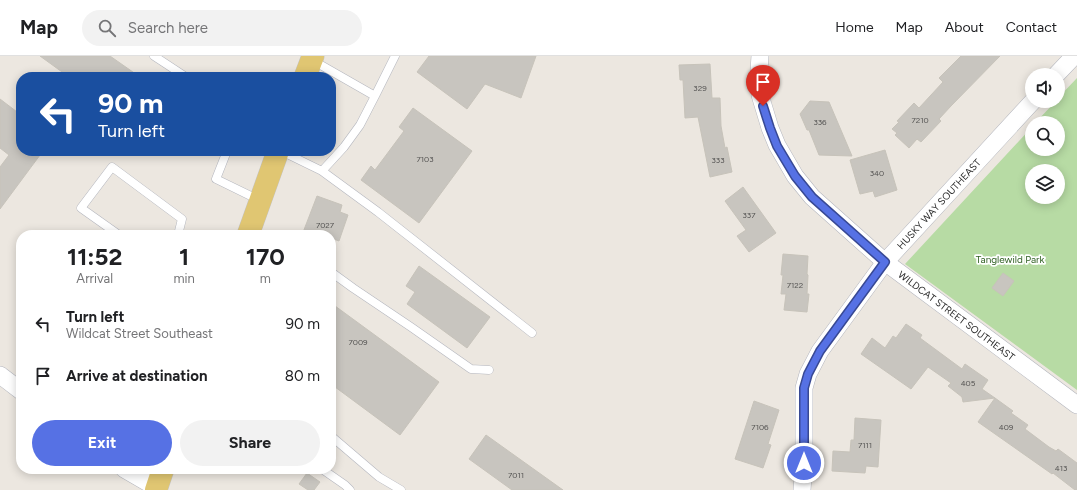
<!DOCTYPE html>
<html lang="en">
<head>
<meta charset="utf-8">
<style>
  :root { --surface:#fff; --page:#f2f2f2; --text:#202124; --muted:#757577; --line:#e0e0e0; --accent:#5671e4 }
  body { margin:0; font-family:Figtree,sans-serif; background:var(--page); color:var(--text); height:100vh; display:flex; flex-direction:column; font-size:15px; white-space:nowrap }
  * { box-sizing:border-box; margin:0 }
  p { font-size:13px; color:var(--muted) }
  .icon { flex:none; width:22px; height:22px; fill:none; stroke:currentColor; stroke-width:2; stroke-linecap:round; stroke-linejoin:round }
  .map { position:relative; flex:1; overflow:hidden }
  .side { position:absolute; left:16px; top:174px; width:320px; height:244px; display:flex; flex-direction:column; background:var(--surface); border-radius:16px; box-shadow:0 2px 10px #0003 }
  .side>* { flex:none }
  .guide { position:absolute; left:16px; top:16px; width:320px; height:84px; border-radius:16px; box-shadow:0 2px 10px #0003; background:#1a4fa0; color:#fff; overflow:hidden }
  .controls { position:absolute; left:1025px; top:12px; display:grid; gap:8px }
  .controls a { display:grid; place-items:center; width:40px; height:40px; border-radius:50%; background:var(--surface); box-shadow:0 2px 10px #0003; font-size:20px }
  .pin { position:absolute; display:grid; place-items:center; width:34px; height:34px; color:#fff; margin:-41px -17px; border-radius:50% 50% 50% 0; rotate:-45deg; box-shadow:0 0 4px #0007 }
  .pin .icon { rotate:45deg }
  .me { position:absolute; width:44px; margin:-22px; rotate:0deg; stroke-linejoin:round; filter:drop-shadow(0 0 3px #0008) }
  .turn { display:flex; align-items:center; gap:14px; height:84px; padding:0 16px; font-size:18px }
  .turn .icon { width:52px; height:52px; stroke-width:2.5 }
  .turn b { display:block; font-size:28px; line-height:34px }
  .eta { display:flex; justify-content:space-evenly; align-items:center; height:68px; text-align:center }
  .eta b { font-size:24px; font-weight:700; line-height:28px }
  .button { display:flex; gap:8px; margin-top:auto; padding:8px 16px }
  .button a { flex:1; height:46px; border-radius:24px; background:var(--accent); color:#fff; font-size:16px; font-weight:700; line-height:46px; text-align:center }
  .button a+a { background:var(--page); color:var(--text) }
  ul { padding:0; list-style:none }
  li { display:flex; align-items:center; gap:12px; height:52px; padding:0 16px }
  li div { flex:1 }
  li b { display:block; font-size:15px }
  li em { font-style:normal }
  header { display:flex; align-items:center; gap:24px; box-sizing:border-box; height:56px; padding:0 20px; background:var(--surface); border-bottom:1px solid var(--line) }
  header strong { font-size:19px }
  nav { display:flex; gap:22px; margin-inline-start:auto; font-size:14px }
  .search { width:280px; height:36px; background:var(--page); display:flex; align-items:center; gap:10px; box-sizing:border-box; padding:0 14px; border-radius:22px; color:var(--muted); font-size:15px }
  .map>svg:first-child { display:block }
  .green { fill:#b7dba4; fill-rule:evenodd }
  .building { fill:#c8c5bf; stroke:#c7c3ba }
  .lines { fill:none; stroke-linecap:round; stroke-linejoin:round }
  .service-casing { stroke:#b4b6be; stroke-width:9 }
  .minor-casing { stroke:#b4b6be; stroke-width:18 }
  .primary-casing { stroke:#c4c4c4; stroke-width:23 }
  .service { stroke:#fff; stroke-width:8 }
  .minor { stroke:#fff; stroke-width:17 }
  .primary { stroke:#e0c672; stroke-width:22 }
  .route-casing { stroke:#384994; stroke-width:10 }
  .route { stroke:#5671e4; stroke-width:7 }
  .labels { text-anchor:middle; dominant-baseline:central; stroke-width:3.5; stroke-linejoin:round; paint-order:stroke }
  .number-label { font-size:8px; fill:#535251 }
  .street-label { font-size:10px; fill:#2c2c2c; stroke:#fff }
  .park-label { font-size:10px; fill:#316124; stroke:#fff }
</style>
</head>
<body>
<header>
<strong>Map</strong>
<div class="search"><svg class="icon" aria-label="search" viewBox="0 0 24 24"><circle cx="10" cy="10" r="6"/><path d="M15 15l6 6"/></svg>Search here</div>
<nav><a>Home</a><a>Map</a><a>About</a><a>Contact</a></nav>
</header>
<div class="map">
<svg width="1077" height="434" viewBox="0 0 1077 434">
  <rect width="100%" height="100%" fill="#ece7e0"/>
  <path class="green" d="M 1077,22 L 1077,334 L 905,208 L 1032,71 L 1032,93 L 1058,93 L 1058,67 L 1035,67 L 1056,45 L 1058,45 L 1058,42 ZM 1032,115 L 1058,115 L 1058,141 L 1032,141 Z"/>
  <path class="building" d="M 40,0 L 110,0 L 140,21 L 69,21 Z
    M 429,0 L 536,0 L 521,42 L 485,28 L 467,53 L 417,16 Z
    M 961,0 L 1000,0 L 951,50 L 939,63 L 941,65 L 921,86 L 917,83 L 909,92 L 895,79 L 897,77 L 892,73 L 899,66 L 897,65 L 914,47 L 919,52 L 943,26 L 939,22 Z
    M 710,8 L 712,42 L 720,42 L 721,70 L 725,92 L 727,91 L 732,116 L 710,121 L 698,61 L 685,62 L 683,24 L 680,24 L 679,9 Z
    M 0,43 L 21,59 L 21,95 L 43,95 L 0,153 L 0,111 L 9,99 L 0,92 Z
    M 810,45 L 829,46 L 852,100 L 819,99 L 809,74 L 807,74 L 800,58 Z
    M 413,52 L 472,95 L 419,167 L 361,124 L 371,110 L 375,114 L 404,75 L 399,71 Z
    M 885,94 L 897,134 L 875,141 L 873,135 L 860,138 L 850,104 Z
    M 743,131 L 776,177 L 749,196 L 737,180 L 746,174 L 725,145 Z
    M 317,140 L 342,149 L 340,156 L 348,159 L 339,185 L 331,182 L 331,179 L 302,179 Z
    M 783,198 L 808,200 L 807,218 L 808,219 L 807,238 L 809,238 L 807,256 L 784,254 L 786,238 L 781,238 L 783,219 L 781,219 Z
    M 419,210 L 490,261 L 467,292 L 407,248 L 415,236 L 406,230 Z
    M 1003,217 L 1014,225 L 1003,240 L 992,232 Z
    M 331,247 L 439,326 L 400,379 L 331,328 Z
    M 906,268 L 922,279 L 920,282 L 962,313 L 965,308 L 988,324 L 982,333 L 995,342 L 963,346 L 962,341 L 948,330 L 951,327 L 928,311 L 911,333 L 861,298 L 872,282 L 885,292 L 893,280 L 896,282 Z
    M 995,342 L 1013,355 L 1011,357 L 1028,369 L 1025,373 L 1049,391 L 1056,395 L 1058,393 L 1077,407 L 1077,434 L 1075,434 L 1053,417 L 1052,418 L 978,366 Z
    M 754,345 L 779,354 L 768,388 L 771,389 L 763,412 L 735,403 Z
    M 855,362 L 881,364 L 878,411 L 866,410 L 865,417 L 832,415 L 833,395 L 850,396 L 851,384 L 854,384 Z
    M 486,379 L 563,434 L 512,434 L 469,403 Z
    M 307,417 L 320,426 L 314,434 L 308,434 L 299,428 Z"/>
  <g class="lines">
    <g class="service-casing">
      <path id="service" d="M 154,0 L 186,21
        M 312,4 L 375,40 L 360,69 L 344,91 L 322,115
        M 375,40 L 395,0
        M 227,95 L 216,123 L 259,144
        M 281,95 L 322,115 L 378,156 L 532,277
        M 119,179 L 81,152 L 112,111 L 182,163 L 178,179
        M 331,216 L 353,232 L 411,271 L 471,313 L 489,314
        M 331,380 L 379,421 L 401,434
        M 322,413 L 345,429 L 350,434"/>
    </g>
    <g class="minor-casing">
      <g id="minor">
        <path id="s1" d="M 760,0 L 759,14 L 760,39 L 770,72 L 777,89 L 795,120 L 812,141 L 885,206 L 1077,349"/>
        <path d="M 1056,19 L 1074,0"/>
        <path d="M 0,319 L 21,335"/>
        <path d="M 124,413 L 157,432"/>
        <path id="s2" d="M 802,434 L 804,407 L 804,332 L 808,318 L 820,295 L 885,206 L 1033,45"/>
      </g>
    </g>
    <g class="primary-casing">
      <path id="primary" d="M 305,21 L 313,0
        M 248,179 L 278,95
        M 156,434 L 163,413"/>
    </g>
    <use href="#service" class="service"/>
    <use href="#minor" class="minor"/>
    <use href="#primary" class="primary"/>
  </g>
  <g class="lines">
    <g class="route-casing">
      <path id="route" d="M 763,50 L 770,72 L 777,90 L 795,120 L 812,141 L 885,206 L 820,295 L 808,318 L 804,332 L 804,407"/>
    </g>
    <use href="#route" class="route"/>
  </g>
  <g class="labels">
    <g class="number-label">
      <text x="700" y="32">329</text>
      <text x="920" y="64">7210</text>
      <text x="820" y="66">336</text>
      <text x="425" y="103">7103</text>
      <text x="718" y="104">333</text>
      <text x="877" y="117">340</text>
      <text x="749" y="159">337</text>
      <text x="325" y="169">7027</text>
      <text x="795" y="229">7122</text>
      <text x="358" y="286">7009</text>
      <text x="968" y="327">405</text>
      <text x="760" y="371">7106</text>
      <text x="1006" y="371">409</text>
      <text x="865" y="389">7111</text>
      <text x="1061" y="412">413</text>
      <text x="516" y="419">7011</text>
    </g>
    <g class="street-label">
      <text stroke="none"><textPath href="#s2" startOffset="332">HUSKY WAY SOUTHEAST</textPath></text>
      <text stroke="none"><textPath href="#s1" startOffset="342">WILDCAT STREET SOUTHEAST</textPath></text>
    </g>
    <g class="park-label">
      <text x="1010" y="203">Tanglewild Park</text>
    </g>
  </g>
</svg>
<div class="controls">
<a><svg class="icon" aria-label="sound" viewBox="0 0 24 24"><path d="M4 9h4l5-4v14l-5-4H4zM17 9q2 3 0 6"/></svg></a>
<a><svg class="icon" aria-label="search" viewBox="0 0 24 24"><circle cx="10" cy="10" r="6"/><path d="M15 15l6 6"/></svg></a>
<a><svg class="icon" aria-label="layers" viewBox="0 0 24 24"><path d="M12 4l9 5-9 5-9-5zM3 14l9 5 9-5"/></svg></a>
</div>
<div class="pin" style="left:763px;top:50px;background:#d93025"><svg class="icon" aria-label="arrive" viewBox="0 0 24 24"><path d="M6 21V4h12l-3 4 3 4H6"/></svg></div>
<svg class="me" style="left:804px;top:407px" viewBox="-20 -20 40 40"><circle r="17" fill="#5671e4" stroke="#fff" stroke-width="3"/><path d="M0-11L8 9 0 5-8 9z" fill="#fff"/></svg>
<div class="guide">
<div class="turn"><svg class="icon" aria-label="left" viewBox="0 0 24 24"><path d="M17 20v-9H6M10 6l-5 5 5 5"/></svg><div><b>90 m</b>Turn left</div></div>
</div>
<section class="side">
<div class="eta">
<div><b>11:52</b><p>Arrival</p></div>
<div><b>1</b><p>min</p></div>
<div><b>170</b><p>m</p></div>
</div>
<ul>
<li><svg class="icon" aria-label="left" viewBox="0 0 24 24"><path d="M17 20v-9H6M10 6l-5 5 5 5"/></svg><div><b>Turn left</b><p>Wildcat Street Southeast</p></div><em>90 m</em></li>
<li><svg class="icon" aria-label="arrive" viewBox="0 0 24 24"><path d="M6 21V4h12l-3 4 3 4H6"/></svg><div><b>Arrive at destination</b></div><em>80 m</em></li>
</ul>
<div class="button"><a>Exit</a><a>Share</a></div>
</section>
</div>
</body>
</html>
